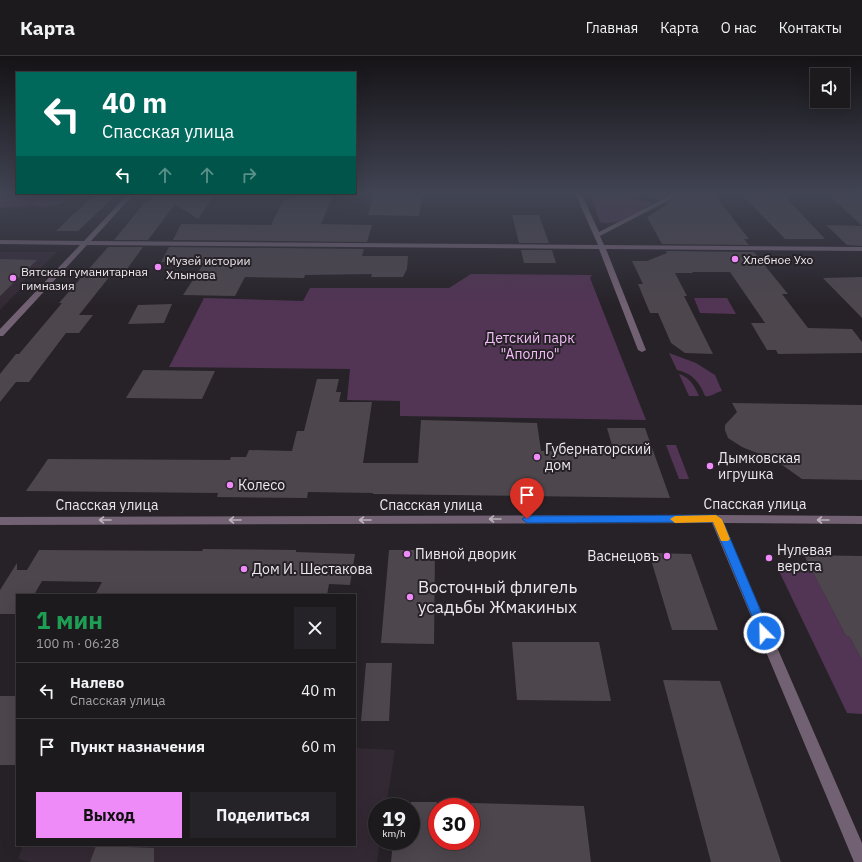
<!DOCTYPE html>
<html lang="ru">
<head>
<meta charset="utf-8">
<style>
  :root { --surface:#1d1a1e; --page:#252327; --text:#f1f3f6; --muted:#a0a1a4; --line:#3b383c; --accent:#ee8bf8 }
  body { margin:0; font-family:"IBM Plex Sans",sans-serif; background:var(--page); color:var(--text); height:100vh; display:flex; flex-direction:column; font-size:15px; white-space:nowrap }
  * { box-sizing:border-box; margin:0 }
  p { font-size:13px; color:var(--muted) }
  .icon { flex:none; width:22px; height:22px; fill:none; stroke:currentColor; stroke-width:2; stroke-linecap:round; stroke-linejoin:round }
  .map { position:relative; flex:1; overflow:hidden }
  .details { position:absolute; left:16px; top:538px; width:340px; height:252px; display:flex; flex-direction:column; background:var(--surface); border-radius:0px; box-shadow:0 4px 16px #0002,0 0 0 1px var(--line) }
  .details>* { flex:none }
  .banner { position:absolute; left:16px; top:16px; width:340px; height:122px; border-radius:0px; box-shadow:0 4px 16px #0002,0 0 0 1px var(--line); background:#00695c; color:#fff; overflow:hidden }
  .tools { position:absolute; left:810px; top:12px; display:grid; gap:8px }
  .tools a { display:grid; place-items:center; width:40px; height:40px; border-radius:0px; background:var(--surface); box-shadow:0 4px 16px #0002,0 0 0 1px var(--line); font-size:20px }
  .speed { position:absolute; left:368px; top:742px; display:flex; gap:8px; font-size:20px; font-weight:700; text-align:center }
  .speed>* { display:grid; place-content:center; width:52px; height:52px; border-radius:50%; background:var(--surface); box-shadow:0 4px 16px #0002,0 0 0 1px var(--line); line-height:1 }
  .speed small { font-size:10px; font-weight:400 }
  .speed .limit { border:6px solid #d22; background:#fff; color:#111 }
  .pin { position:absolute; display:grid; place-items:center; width:34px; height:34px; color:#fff; margin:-41px -17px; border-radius:50% 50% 50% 0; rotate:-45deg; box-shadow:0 0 4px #0007 }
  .pin .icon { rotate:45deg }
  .me { position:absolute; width:44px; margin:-22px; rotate:337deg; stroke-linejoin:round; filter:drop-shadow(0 0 3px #0008) }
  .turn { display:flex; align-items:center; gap:14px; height:84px; padding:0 20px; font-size:18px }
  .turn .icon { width:52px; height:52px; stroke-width:2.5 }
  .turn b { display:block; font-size:28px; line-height:34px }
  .lanes { display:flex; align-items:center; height:38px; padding:0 20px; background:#0003; justify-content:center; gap:20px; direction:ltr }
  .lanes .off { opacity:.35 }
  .round { display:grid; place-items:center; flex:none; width:42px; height:42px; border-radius:0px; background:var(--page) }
  .headline { display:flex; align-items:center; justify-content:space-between; height:68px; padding:0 20px }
  h1 { font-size:24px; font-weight:800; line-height:30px; color:#1e9e55 }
  .action { display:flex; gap:8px; margin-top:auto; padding:8px 20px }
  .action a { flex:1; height:46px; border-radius:0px; background:var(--accent); color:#111; font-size:16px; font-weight:800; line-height:46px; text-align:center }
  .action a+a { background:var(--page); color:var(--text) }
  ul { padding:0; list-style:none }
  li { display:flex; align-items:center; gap:12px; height:56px; padding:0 20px; border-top:1px solid var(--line) }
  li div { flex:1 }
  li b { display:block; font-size:15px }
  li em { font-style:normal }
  header { display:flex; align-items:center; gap:24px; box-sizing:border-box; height:56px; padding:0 20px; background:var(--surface); border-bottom:1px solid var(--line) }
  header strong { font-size:19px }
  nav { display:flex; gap:22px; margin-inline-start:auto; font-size:14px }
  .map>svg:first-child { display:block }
  .built { fill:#332934 }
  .green { fill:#523454 }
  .building { fill:#4d464d }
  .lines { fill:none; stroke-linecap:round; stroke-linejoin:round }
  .minor { fill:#716172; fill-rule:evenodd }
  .oneway { stroke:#bbb2bb }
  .route { fill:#1a73e8; stroke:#114b97 }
  .slow { fill:#f59e0b }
  .poi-dot { fill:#ee8bf8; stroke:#272228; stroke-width:1.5 }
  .labels { text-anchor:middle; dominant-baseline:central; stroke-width:4; stroke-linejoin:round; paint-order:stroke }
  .far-poi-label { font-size:12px; fill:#ece8ec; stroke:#272228; text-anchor:start }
  .park-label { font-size:14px; fill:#f5bcfa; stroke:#272228 }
  .poi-label { font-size:14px; fill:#ece8ec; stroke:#272228; text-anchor:start }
  .street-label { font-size:14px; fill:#ece8ec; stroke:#272228 }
  .near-poi-label { font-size:17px; fill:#ece8ec; stroke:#272228; text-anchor:start }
</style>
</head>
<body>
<header>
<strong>Карта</strong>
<nav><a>Главная</a><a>Карта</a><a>О нас</a><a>Контакты</a></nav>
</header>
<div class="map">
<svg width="862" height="806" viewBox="0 0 862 806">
  <rect width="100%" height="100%" fill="#272228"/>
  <path class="built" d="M 0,196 L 57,196 L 35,218 L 30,218 L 22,226 L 27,226 L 0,254 Z
    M 355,692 L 395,694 L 386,751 L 377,751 L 377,785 L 380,785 L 377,806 L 30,806 L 18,803 L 23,789 L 355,789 Z"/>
  <path class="green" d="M 0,137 L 119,137 C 109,145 87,139 76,142 C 62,145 48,155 34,149 L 0,152 Z
    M 590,137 L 609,137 L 653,147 C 638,155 618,171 600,166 Z
    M 471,218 L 592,219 L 590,222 L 646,364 L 400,360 L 400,345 L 347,344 L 350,313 L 169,311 L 204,242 L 303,245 L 310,232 L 449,232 Z
    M 694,242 L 727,242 L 736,258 L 700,257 Z
    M 669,297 L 696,307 L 715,319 L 722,335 C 716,336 712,341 705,340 C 700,327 692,317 677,314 Z
    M 679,318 C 690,321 695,331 699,340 L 689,340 Z
    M 666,389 L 676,389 L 689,423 L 679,423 Z
    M 778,513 L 812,514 L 846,580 L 849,580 L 862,604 L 862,658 L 847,657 Z"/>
  <path class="building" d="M 96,137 L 118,137 L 78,175 L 56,175 Z
    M 157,137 L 216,137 L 198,163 L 175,148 L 148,184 L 114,184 L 146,145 L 149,145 Z
    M 650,137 L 668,137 L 659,144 L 649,141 Z
    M 677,137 L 713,137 L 749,183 L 744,183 L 749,189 L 662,188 L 647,161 L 670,147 L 668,146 L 672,144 Z
    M 740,137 L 782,137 L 825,183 L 785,183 Z
    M 827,137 L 862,137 L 862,190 L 847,189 L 826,169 L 862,170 Z
    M 307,139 L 333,140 L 321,168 L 372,169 L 367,186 L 173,184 L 181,168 L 271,169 L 283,145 L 293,141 Z
    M 374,139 L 417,140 L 417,142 L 422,142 L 419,160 L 368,159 Z
    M 512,159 L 539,159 L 549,187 L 519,187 Z
    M 108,191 L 143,191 L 122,220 L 110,220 L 79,259 L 93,259 L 79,277 L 66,277 L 29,326 L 16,326 L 0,346 L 0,318 L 16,298 L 19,298 L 62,247 L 59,247 Z
    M 169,191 L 364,193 L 362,200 L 408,200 L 407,213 L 403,221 L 371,221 L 372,218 L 305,219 L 304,222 L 245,221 L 235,240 L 183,239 L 204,207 L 161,206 Z
    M 521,194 L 552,194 L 556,207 L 524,207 Z
    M 666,195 L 754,196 L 788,238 L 782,238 L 808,272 L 852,273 L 862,286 L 862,297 L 778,298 L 776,294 L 767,294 L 751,267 L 765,267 L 730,216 L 692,216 L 693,217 L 675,217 L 687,240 L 684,240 L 713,298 L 685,297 L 671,287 L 658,257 L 650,257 L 638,228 L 643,228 L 632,205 L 647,205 L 667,197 Z
    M 0,203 L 37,204 L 0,240 Z
    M 862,221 L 862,262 L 823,222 Z
    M 172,248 L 164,267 L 128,268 L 138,249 Z
    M 143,314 L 215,315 L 202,343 L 126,342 Z
    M 317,323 L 339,323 L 336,336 L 341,336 L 339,346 L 372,346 L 363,407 L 418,407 L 421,364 L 537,367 L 541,395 L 614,396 L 607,372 L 645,372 L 670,442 L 373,438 L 373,437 L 308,436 L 307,442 L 217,441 L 218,437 L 26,435 L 48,403 L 230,404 L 231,401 L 246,401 L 249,394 L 292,395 L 297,375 L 304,375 Z
    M 732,347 L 862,349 L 862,424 L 802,423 L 775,404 L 742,391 L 728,382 L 725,374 L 725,369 L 737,356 Z
    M 203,493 L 296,494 L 296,496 L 355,498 L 350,529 L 329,528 L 327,539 L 95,539 L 102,526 L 42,525 L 34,539 L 17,539 L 17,558 L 0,558 L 0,534 L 17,507 L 17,514 L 27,514 L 39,494 L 202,495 Z
    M 389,494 L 435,494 L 434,588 L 381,587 Z
    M 649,497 L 691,498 L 718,574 L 672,574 Z
    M 804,499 L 862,500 L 862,604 L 849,580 L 846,580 Z
    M 512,586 L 599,586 L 611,645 L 517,644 Z
    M 366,607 L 392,607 L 389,665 L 361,665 Z
    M 663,624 L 720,625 L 781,806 L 711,806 Z
    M 0,640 L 17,640 L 17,709 L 0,709 Z
    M 411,746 L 437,746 L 437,785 L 471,785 L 471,747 L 584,750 L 591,806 L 391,806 L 393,785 L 411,785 Z
    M 96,790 L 154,792 L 154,806 L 90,806 Z"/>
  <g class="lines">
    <path class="minor" d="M 129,137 L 135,137 L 91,185 L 598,189 L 575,137 L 581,137 L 599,176 L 667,141 L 670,137 L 676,137 L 671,143 L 600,180 L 604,189 L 862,191 L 862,195 L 606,193 L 646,294 L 642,296 L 638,294 L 599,193 L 87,189 L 3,280 L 0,280 L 0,273 L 80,189 L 0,188 L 0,184 L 84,185 Z
      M 716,459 L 862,460 L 862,468 L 723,467 L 862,787 L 862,806 L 854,806 L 712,467 L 0,469 L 0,461 Z"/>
  </g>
  <defs><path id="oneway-shaft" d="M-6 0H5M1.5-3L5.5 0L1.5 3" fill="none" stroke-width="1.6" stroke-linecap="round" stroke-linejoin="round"/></defs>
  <g class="oneway">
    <use href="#oneway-shaft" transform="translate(495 463) rotate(180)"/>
    <use href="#oneway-shaft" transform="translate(105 464) rotate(180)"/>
    <use href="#oneway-shaft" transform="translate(235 464) rotate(180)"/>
    <use href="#oneway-shaft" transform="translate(365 464) rotate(180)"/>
    <use href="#oneway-shaft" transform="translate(823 464) rotate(-180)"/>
  </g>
  <linearGradient id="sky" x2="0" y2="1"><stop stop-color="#151316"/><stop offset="0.55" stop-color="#414453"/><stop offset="1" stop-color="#414453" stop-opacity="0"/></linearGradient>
  <rect width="862" height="250" fill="url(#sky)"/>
  <path class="route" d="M 716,459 L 722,463 L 770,577 L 769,581 L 764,582 L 760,581 L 759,577 L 713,466 L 527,467 L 522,463 L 527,460 Z"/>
  <path class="slow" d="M 716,459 L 722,463 L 730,483 L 728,485 L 721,485 L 713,466 L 675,467 L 670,463 L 675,460 Z"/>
  <g class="poi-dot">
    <circle cx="735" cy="203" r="4"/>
    <circle cx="158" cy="211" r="4"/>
    <circle cx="13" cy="222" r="4"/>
    <circle cx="537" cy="401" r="4"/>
    <circle cx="710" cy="410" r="4"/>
    <circle cx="230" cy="429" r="4"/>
    <circle cx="407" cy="498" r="4"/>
    <circle cx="667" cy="500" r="4"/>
    <circle cx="769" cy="502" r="4"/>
    <circle cx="244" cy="513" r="4"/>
    <circle cx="410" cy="541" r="4"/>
  </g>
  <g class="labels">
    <g class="far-poi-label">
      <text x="743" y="203">Хлебное Ухо</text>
      <text x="166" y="204">Музей истории<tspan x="166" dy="14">Хлынова</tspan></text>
      <text x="21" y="215">Вятская гуманитарная<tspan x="21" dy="14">гимназия</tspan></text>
    </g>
    <g class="park-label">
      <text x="530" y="282">Детский парк<tspan x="530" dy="16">"Аполло"</tspan></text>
    </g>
    <g class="poi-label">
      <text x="545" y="393">Губернаторский<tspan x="545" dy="16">дом</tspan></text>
      <text x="718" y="402">Дымковская<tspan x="718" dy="16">игрушка</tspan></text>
      <text x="238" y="429">Колесо</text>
      <text x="777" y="494">Нулевая<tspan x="777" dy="16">верста</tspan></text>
      <text x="415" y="498">Пивной дворик</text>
      <text x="659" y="500" text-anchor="end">Васнецовъ</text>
      <text x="252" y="513">Дом И. Шестакова</text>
    </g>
    <g class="street-label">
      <text x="755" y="448">Спасская улица</text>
      <text x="107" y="449">Спасская улица</text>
      <text x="431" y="449">Спасская улица</text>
    </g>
    <g class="near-poi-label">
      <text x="418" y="531">Восточный флигель<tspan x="418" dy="20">усадьбы Жмакиных</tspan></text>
    </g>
  </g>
</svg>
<div class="tools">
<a><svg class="icon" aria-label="sound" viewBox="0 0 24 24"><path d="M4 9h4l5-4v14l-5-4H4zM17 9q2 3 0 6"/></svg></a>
</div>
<div class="speed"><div>19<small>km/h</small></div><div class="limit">30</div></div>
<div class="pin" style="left:527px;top:463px;background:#d93025"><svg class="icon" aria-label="arrive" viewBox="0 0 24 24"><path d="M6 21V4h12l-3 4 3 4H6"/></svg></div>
<svg class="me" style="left:764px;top:577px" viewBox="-20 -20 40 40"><circle r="17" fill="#1a73e8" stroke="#fff" stroke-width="3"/><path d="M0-11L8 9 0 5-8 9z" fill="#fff"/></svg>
<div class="banner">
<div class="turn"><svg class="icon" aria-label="left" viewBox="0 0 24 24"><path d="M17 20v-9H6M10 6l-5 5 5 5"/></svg><div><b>40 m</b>Спасская улица</div></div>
<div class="lanes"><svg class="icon" aria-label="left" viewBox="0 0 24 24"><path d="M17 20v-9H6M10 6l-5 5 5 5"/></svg><svg class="icon off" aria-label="ahead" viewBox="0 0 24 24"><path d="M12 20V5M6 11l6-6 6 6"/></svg><svg class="icon off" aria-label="ahead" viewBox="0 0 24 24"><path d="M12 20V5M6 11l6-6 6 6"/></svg><svg class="icon off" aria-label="right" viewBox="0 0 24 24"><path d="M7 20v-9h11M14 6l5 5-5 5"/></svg></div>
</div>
<section class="details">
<div class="headline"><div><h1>1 мин</h1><p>100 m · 06:28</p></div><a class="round"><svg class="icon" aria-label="close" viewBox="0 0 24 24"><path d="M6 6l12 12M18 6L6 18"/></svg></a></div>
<ul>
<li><svg class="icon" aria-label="left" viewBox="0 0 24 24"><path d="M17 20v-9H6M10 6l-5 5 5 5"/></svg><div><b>Налево</b><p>Спасская улица</p></div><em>40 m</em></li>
<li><svg class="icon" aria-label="arrive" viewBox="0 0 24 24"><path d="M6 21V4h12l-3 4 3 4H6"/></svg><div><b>Пункт назначения</b></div><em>60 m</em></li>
</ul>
<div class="action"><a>Выход</a><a>Поделиться</a></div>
</section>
</div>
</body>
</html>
